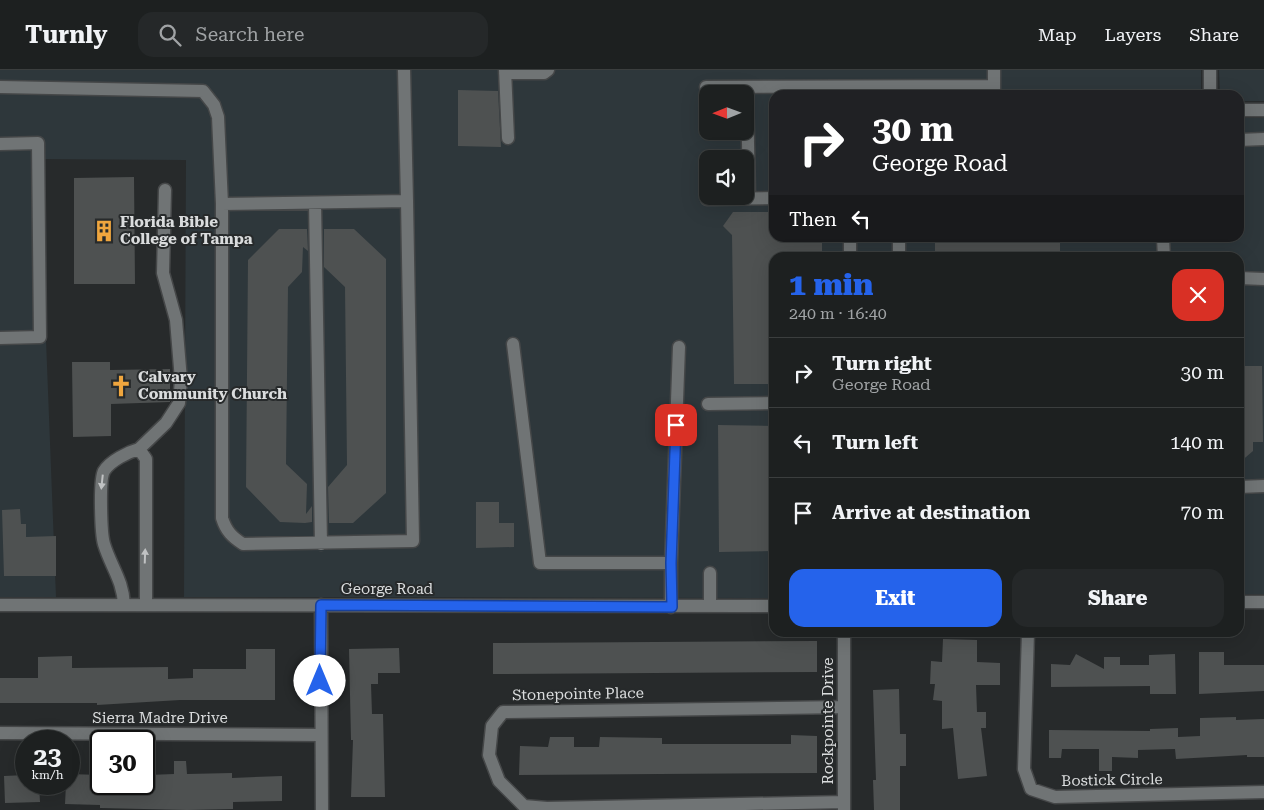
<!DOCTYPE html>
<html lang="en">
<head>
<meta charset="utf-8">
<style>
  :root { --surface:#1d2020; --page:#252829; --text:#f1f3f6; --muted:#a0a3a5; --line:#3b3e3e; --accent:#2563eb }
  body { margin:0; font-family:"Roboto Serif",serif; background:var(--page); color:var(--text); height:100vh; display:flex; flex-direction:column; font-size:19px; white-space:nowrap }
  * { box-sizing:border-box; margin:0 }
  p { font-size:16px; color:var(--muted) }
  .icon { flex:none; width:28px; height:28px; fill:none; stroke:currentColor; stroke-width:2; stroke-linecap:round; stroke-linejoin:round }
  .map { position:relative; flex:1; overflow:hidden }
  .drawer { position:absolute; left:769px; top:182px; width:475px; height:385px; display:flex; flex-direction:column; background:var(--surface); border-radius:15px; box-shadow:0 5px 20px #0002,0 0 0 1px var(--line) }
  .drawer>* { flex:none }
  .top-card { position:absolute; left:769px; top:20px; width:475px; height:152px; border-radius:15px; box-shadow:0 5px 20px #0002,0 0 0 1px var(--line); background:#202124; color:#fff; overflow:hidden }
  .needle { width:32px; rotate:269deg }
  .tools { position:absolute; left:699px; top:15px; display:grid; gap:10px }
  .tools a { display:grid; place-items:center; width:55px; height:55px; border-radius:10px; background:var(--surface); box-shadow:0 5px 20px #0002,0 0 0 1px var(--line); font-size:25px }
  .speed { position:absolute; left:15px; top:660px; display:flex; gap:10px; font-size:25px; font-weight:700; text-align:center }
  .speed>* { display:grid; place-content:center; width:65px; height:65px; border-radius:50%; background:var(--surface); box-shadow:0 5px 20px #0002,0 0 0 1px var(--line); line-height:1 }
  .speed small { font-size:12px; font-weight:400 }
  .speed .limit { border:2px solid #111; border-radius:8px; background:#fff; color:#111 }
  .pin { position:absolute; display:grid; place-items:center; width:42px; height:42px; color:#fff; margin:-21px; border-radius:10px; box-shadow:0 2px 8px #0006 }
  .me { position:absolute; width:55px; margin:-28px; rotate:0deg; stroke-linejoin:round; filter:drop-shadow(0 0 4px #0008) }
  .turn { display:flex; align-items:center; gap:18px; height:105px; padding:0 20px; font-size:22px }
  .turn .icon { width:65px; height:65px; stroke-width:2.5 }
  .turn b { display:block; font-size:35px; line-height:42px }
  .then { display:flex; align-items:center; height:48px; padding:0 20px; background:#0003; gap:10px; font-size:19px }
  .round { display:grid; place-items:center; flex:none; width:52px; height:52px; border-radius:15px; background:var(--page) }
  .head { display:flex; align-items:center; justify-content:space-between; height:85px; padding:0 20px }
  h1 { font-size:30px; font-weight:800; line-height:38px; color:var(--accent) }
  .primary-button { display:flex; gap:10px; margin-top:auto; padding:10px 20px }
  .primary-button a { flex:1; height:58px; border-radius:15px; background:var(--accent); color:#fff; font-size:20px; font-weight:800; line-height:58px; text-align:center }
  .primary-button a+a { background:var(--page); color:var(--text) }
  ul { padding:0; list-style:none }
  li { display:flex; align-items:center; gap:15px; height:70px; padding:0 20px; border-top:1px solid var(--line) }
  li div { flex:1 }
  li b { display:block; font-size:19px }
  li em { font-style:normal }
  header { display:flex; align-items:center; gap:30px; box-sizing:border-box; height:70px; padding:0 25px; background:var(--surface); border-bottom:1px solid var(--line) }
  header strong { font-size:24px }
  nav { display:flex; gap:28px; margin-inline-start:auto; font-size:18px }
  .search { width:350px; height:45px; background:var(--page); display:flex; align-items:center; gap:12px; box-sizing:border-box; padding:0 18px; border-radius:15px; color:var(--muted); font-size:19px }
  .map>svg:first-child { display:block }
  .built { fill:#2e373b; fill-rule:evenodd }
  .building { fill:#4e5151 }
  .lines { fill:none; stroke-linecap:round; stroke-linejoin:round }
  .minor-casing { stroke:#454748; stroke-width:15 }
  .minor { stroke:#707475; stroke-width:12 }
  .oneway { fill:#c0c2c3 }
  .route-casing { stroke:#184099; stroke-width:12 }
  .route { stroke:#2563eb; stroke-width:9 }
  .labels { text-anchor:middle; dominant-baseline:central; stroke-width:4; stroke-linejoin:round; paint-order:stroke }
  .poi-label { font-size:15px; font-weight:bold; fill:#dadcdd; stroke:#272a2b; text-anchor:start }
  .street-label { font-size:15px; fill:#dadcdd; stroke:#272a2b }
</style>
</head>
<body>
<header>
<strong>Turnly</strong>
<div class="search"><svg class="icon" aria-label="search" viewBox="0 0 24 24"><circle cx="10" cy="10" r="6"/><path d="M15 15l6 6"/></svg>Search here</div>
<nav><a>Map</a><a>Layers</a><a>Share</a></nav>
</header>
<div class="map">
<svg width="1264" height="740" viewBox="0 0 1264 740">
  <rect width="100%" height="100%" fill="#272a2b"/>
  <path class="built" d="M 0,0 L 1201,0 L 1201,25 L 774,25 L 774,168 L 1239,168 L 1239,48 L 1264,48 L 1264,524 L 1239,524 L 1239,188 L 774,188 L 774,528 L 184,527 L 186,90 L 39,89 L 56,527 L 0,527 ZM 708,24 L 745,24 L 745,61 L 708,61 ZM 708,89 L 745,89 L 745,126 L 708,126 Z
    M 1219,0 L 1264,0 L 1264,31 L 1239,31 L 1239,25 L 1220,25 Z"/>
  <path class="building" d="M 458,20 L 498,21 L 501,77 L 458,76 Z
    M 134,107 L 135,214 L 74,214 L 74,108 Z
    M 733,142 L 774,142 L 774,168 L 822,168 L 822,188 L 774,188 L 774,314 L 734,314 L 732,165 L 723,156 Z
    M 279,159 L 307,159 L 308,181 L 303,177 L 302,202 L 288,217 L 286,394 L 307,414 L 306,444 L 312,436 L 312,452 L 305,453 L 280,452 L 246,417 L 248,190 Z
    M 324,159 L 354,159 L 386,189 L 386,423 L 353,453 L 329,453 L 328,417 L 347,395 L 345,217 L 324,197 Z
    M 935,168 L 1060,168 L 1060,188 L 935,188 Z
    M 72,292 L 110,292 L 110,300 L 170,299 L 170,332 L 111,334 L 111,366 L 73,367 Z
    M 1239,296 L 1262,296 L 1263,372 L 1253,372 L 1253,381 L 1239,393 Z
    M 718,355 L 774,356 L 774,481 L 719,482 Z
    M 476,432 L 499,432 L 499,453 L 514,453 L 514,477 L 476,478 Z
    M 20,439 L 21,454 L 26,454 L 26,467 L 56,466 L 56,506 L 4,506 L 2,440 Z
    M 943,569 L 977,570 L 977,592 L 1000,593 L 1000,615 L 976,615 L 977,642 L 986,642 L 986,658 L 981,658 L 987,706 L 958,709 L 953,658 L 942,659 L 942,631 L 933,630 L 935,614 L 930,614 L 931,591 L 942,592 Z
    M 817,571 L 817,602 L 493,604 L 493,573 Z
    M 399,578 L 400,603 L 378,603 L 378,614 L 371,614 L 372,644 L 383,644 L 385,727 L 351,727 L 353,670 L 351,670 L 349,579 Z
    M 246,579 L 275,579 L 275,630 L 180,630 L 97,635 L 97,633 L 0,633 L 0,608 L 38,608 L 38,587 L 72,586 L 72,598 L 168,597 L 168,609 L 193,608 L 193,599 L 246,599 Z
    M 1199,582 L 1224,582 L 1224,595 L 1264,595 L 1264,621 L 1199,624 Z
    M 1076,584 L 1104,599 L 1104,587 L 1120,587 L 1120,595 L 1149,595 L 1149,585 L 1175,584 L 1176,624 L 1150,624 L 1150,616 L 1051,617 L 1051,594 L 1070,595 Z
    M 899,619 L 900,664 L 906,664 L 906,696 L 900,696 L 900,740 L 874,740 L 873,710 L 876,710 L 873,620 Z
    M 1236,647 L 1236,650 L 1264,649 L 1264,687 L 1247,687 L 1247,685 L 1176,689 L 1175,679 L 1138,680 L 1138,688 L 1112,687 L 1112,701 L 1099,701 L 1099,679 L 1062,679 L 1061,688 L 1049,688 L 1049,660 L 1150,661 L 1150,659 L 1178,658 L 1178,667 L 1200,666 L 1200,648 Z
    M 791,665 L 817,666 L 817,703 L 519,705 L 520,676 L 548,677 L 550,667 L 574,667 L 574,677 L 599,677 L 600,667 L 662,668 L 662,674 L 791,674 Z
    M 174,691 L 186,691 L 187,704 L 232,703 L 232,708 L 282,706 L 282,731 L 233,732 L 233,739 L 187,740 L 100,738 L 100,735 L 65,734 L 66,714 L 69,714 L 69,704 L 101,705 L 101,714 L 148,714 L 148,705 L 174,704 Z
    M 26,705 L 26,714 L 39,714 L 40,732 L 5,733 L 4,706 Z"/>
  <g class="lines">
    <g class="minor-casing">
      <path id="minor" d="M 404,0 L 407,131
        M 505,0 L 508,68
        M 994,0 L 994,25
        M 1210,0 L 1210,25
        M 505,3 L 544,3 L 548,0
        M 0,17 L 203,21 L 214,35 L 218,47 L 222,134
        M 706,17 L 994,16
        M 747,17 L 749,128
        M 1239,40 L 1264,40
        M 1239,70 L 1264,69
        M 0,74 L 38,73 L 40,267 L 0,268
        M 707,129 L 774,128
        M 407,131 L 413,471 L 243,474 C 232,467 226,461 222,448 L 222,134 Z
        M 315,133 L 321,474
        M 850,168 L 850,188
        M 899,168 L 899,188
        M 1163,168 L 1164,188
        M 1239,208 L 1264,209
        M 513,274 L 540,493 L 671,493 L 679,277
        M 708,334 L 774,333
        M 139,379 L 166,353 L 179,333 L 181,310 L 176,250 L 163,203 L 165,120
        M 1239,417 L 1264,416
        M 671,493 L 671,537
        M 710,503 L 710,536
        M 1239,532 L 1264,532
        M 0,535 L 774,536
        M 124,535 C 123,510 111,497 104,474 C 101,464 99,410 104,401 C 110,391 128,382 139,379 L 146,389 L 146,535
        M 321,535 L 322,740
        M 1028,562 L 1024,699 L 1031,719 L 1055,727 L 1264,722
        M 0,663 L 320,665
        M 844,732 L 547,738 L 524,736 L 499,711 L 489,685 L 492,656 L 503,642 L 844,637
        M 844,740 L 844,562"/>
    </g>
    <use href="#minor" class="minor"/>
  </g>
  <defs><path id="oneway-solid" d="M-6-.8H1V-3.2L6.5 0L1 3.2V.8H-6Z" transform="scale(1.25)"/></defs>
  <g class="oneway">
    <use href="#oneway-solid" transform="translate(102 412) rotate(96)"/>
    <use href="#oneway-solid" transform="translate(145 486) rotate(-88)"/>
  </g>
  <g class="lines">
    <g class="route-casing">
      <path id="route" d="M 320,611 L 321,535 L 672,537 L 671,493 L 676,355"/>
    </g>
    <use href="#route" class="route"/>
  </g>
  <defs>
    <g id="building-bare" transform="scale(1.725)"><path d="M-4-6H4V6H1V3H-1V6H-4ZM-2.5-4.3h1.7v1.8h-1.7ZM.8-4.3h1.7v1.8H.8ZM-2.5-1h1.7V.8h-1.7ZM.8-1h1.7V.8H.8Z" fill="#f0a63e" stroke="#272a2b" stroke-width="2.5" paint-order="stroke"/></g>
    <g id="church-bare" transform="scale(1.725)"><path d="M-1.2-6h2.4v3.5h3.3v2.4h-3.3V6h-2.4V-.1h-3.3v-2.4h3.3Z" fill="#f0a63e" stroke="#272a2b" stroke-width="2.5" paint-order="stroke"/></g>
  </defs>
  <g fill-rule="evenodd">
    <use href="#building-bare" x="104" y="161"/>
    <use href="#church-bare" x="121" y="316"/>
  </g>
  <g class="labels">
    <g class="poi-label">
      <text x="120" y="152">Florida Bible<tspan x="120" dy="17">College of Tampa</tspan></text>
      <text x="138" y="307">Calvary<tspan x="138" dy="17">Community Church</tspan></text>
    </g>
    <g class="street-label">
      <text x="387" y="519">George Road</text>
      <text transform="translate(578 624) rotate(-1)">Stonepointe Place</text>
      <text x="160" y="648">Sierra Madre Drive</text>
      <text transform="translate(828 651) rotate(-90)">Rockpointe Drive</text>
      <text transform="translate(1112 710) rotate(-1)">Bostick Circle</text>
    </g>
  </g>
</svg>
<div class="tools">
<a><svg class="needle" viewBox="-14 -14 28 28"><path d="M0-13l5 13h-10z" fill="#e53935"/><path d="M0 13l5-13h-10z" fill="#a0a3a5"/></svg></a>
<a><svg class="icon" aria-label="sound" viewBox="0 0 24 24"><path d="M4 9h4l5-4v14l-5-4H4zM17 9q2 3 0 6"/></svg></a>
</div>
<div class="speed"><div>23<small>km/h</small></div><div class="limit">30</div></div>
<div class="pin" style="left:676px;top:355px;background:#d93025"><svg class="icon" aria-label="arrive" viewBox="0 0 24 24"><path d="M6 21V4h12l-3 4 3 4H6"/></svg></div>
<svg class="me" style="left:320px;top:611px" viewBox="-20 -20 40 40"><circle r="19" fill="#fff"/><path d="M0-13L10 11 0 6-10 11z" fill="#2563eb"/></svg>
<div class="top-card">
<div class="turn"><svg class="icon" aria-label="right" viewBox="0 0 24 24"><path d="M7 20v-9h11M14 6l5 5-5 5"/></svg><div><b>30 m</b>George Road</div></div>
<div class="then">Then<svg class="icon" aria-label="left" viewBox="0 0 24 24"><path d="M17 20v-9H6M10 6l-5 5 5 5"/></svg></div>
</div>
<section class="drawer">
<div class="head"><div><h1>1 min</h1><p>240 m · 16:40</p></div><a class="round" style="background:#d93025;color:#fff"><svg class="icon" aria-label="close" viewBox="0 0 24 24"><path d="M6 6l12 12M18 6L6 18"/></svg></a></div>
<ul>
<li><svg class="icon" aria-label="right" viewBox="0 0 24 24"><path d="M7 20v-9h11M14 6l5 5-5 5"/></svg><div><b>Turn right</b><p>George Road</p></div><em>30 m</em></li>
<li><svg class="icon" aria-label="left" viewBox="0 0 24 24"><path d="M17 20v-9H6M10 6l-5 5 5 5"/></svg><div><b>Turn left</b></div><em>140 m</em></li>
<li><svg class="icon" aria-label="arrive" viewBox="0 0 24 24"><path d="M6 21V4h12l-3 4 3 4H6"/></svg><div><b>Arrive at destination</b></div><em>70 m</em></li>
</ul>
<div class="primary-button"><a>Exit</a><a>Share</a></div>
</section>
</div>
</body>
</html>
